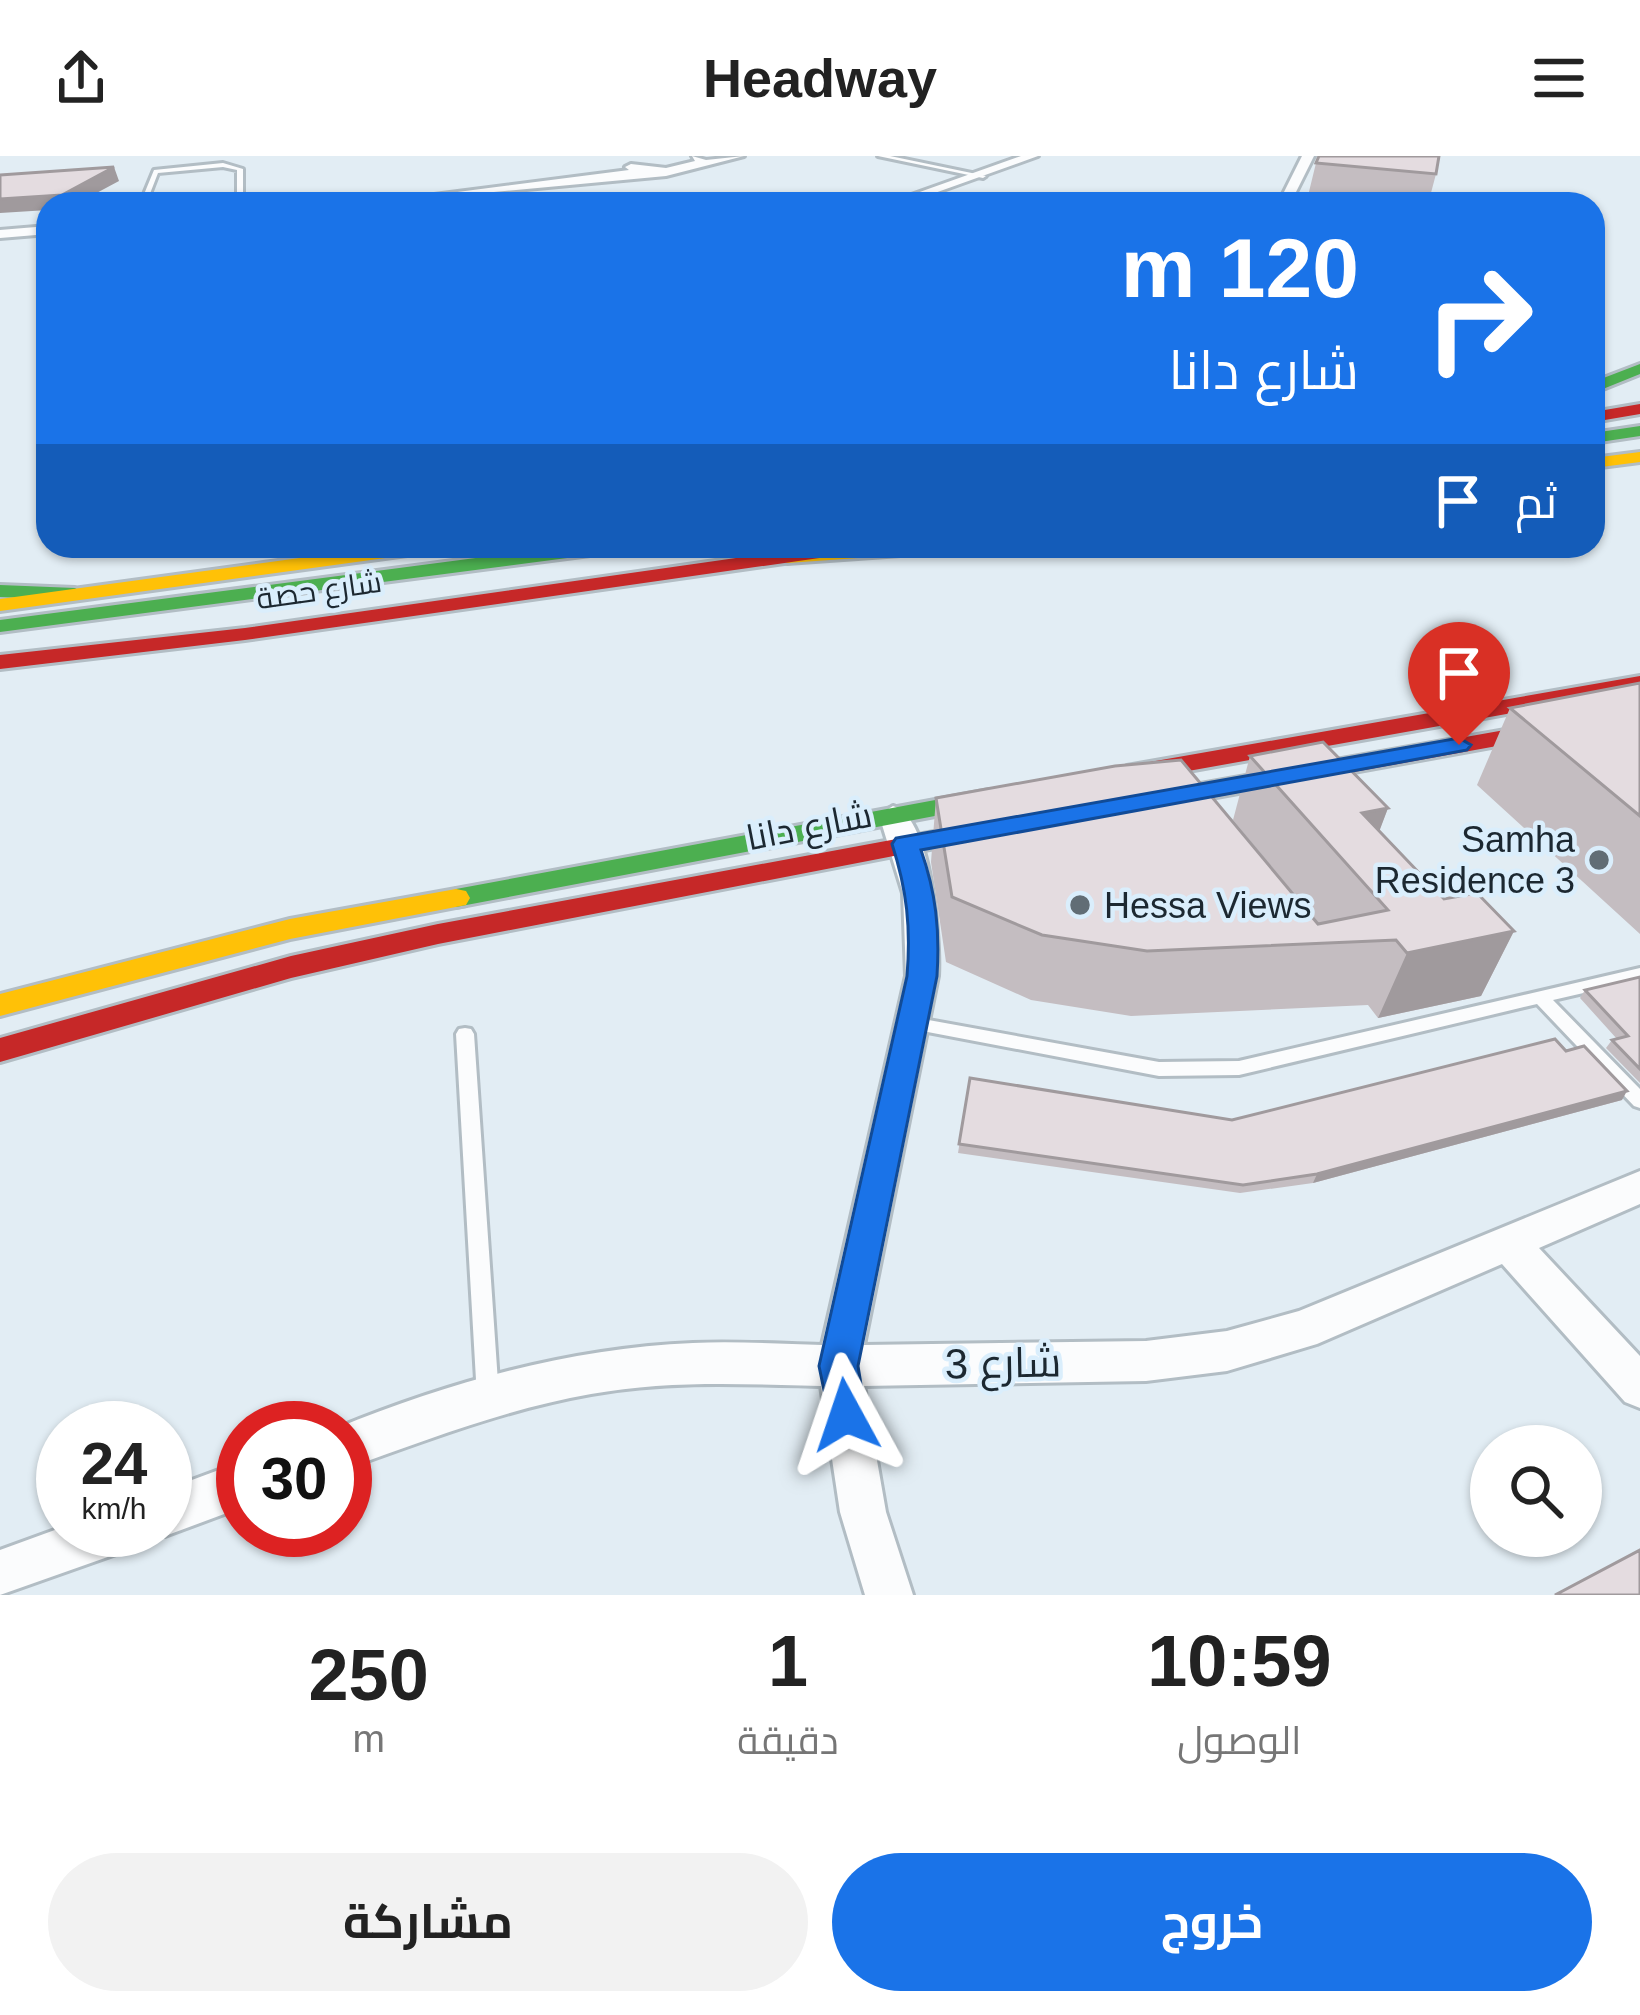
<!DOCTYPE html>
<html lang="ar">
<head>
<meta charset="utf-8">
<style>
  :root { --surface:#fff; --page:#f2f2f2; --text:#222; --muted:#767676; --accent:#1a73e8 }
  body { margin:0; font-family:Arial,Cairo,sans-serif; background:var(--page); color:var(--text); direction:rtl; height:100vh; display:flex; flex-direction:column; font-size:45px; white-space:nowrap }
  * { box-sizing:border-box; margin:0 }
  p { font-size:39px; color:var(--muted) }
  .icon { flex:none; width:66px; height:66px; fill:none; stroke:currentColor; stroke-width:2; stroke-linecap:round; stroke-linejoin:round }
  .map { position:relative; height:1439px; overflow:hidden; direction:ltr }
  .sheet { display:flex; flex-direction:column; background:var(--surface); flex:1 }
  .sheet>* { flex:none }
  .banner { position:absolute; left:36px; top:36px; width:1569px; height:366px; border-radius:36px; box-shadow:0 3px 9px #0004; direction:rtl; background:#1a73e8; color:#fff; overflow:hidden }
  .buttons { position:absolute; left:1470px; top:1269px; display:grid; gap:24px }
  .buttons a { display:grid; place-items:center; width:132px; height:132px; border-radius:50%; background:var(--surface); box-shadow:0 3px 9px #0004; font-size:60px }
  .speed { position:absolute; left:36px; top:1245px; display:flex; gap:24px; font-size:60px; font-weight:700; text-align:center }
  .speed>* { display:grid; place-content:center; width:156px; height:156px; border-radius:50%; background:var(--surface); box-shadow:0 3px 9px #0004; line-height:1 }
  .speed small { font-size:30px; font-weight:400 }
  .speed .limit { border:18px solid #d22; background:#fff; color:#111 }
  .pin { position:absolute; display:grid; place-items:center; width:102px; height:102px; color:#fff; margin:-123px -51px; border-radius:50% 50% 50% 0; rotate:-45deg; box-shadow:0 0 12px #0007 }
  .pin .icon { rotate:45deg }
  .me { position:absolute; width:132px; margin:-66px; rotate:355deg; stroke-linejoin:round; filter:drop-shadow(0 0 9px #0008) }
  .turn { display:flex; align-items:center; gap:42px; height:252px; padding:0 48px; font-size:54px }
  .turn .icon { width:156px; height:156px; stroke-width:2.5 }
  .turn b { display:block; font-size:84px; line-height:102px }
  .then { display:flex; align-items:center; height:114px; padding:0 48px; background:#0003; gap:24px; font-size:45px }
  .eta { display:flex; justify-content:space-evenly; align-items:center; height:204px; text-align:center }
  .eta b { font-size:72px; font-weight:700; line-height:84px }
  .action { display:flex; gap:24px; margin-top:auto; padding:24px 48px }
  .action a { flex:1; height:138px; border-radius:72px; background:var(--accent); color:#fff; font-size:48px; font-weight:700; line-height:138px; text-align:center }
  .action a+a { background:var(--page); color:var(--text) }
  header { display:flex; justify-content:space-between; align-items:center; height:156px; padding:0 48px; background:var(--surface); font-size:54px; font-weight:700 }
  .map>svg:first-child { display:block }
  .lines { fill:none; stroke-linecap:round; stroke-linejoin:round }
  .lane-casing { stroke:#b2bdc4; stroke-width:6 }
  .street-casing { stroke:#b2bdc4; stroke-width:6 }
  .fast-casing { stroke:#b2bdc4; stroke-width:6 }
  .slow-casing { stroke:#b2bdc4; stroke-width:6 }
  .jam-casing { stroke:#b2bdc4; stroke-width:6 }
  .lane { fill:#fbfcfd; fill-rule:evenodd }
  .street { fill:#fbfcfd; fill-rule:evenodd }
  .fast { fill:#4caf50; fill-rule:evenodd }
  .slow { fill:#ffc107; fill-rule:evenodd }
  .jam { fill:#c62828; fill-rule:evenodd }
  .wall { fill:#c4bdc1 }
  .shaded-wall { fill:#a09a9d }
  .building { fill:#e4dce0; stroke:#a09a9d; stroke-width:3 }
  .route { fill:#1a73e8; stroke:#114b97; stroke-width:3 }
  .poi-dot { fill:#616d75; stroke:#daeefc; stroke-width:4.5 }
  .labels { text-anchor:middle; dominant-baseline:central; stroke-width:9; stroke-linejoin:round; paint-order:stroke }
  .far-street-label { font-size:30px; fill:#1c2831; stroke:#daeefc }
  .street-label { font-size:36px; fill:#1c2831; stroke:#daeefc }
  .poi-label { font-size:36px; fill:#1c2831; stroke:#daeefc; text-anchor:end }
  .near-street-label { font-size:42px; fill:#1c2831; stroke:#daeefc }
</style>
</head>
<body>
<header><svg class="icon" aria-label="menu" viewBox="0 0 24 24"><path d="M4 6h16M4 12h16M4 18h16"/></svg>Headway<svg class="icon" aria-label="share" viewBox="0 0 24 24"><path d="M12 15V3M7 8l5-5 5 5M5 13v7h14v-7"/></svg></header>
<div class="map">
<svg width="1640" height="1439" viewBox="0 0 1640 1439">
  <rect width="100%" height="100%" fill="#e2edf4"/>
  <g class="lines">
    <g class="lane-casing">
      <path id="lane" d="M 878,0 L 890,0 L 986,20 L 983,22 Z
        M 223,7 L 243,13 L 243,48 L 237,48 L 237,14 L 223,11 L 158,17 L 146,48 L 140,48 L 154,14 Z
        M 1640,812 L 1640,824 L 1553,844 L 1640,933 L 1640,952 L 1634,950 L 1537,848 L 1239,919 L 1159,920 L 912,873 L 906,872 L 904,867 L 906,862 L 912,861 L 1159,906 L 1239,905 Z
        M 465,872 L 471,873 L 474,878 L 499,1241 L 496,1248 L 488,1252 L 480,1248 L 477,1241 L 456,878 L 459,873 Z"/>
    </g>
    <g class="street-casing">
      <path id="street" d="M 692,0 L 706,4 L 744,0 L 666,20 L 364,48 L 629,14 L 625,11 L 631,8 L 666,12 L 695,5 Z
        M 1021,0 L 1038,0 L 904,48 L 886,48 Z
        M 1302,0 L 1314,0 L 1290,48 L 1278,48 Z
        M 48,70 L 48,78 L 0,82 L 0,74 Z
        M 893,650 C 932,660 940,785 938,820 L 864,1189 L 1146,1185 L 1227,1175 L 1299,1155 L 1640,1015 L 1640,1048 L 1539,1092 L 1640,1200 L 1640,1252 L 1625,1246 L 1502,1108 L 1317,1188 L 1227,1215 L 1146,1225 L 864,1230 L 886,1356 L 913,1439 L 865,1439 L 840,1356 L 821,1230 C 744,1228 667,1224 591,1238 C 506,1253 426,1284 345,1313 L 345,1272 L 337,1272 C 449,1226 572,1192 693,1187 C 736,1185 780,1188 822,1189 L 906,820 L 903,737 L 879,659 Z
        M 243,1305 L 243,1351 L 165,1380 L 150,1374 L 165,1374 L 165,1334 Z
        M 63,1371 L 142,1374 L 136,1391 L 0,1439 L 0,1394 Z"/>
    </g>
    <g class="fast-casing">
      <path id="fast" d="M 1640,208 L 1640,218 L 1593,237 L 1593,226 Z
        M 1640,270 L 1640,280 L 1593,287 L 1593,277 Z
        M 568,390 L 623,390 L 613,396 L 0,476 L 0,464 Z
        M 0,429 L 75,432 L 85,438 L 75,444 L 0,441 Z
        M 989,634 L 1002,642 L 998,648 L 456,751 L 442,742 L 456,733 Z"/>
    </g>
    <g class="slow-casing">
      <path id="slow" d="M 1640,296 L 1640,306 L 1593,312 L 1593,302 Z
        M 387,390 L 439,390 L 429,396 L 0,455 L 0,443 Z
        M 860,390 L 953,390 L 943,396 L 787,407 L 777,401 L 787,395 Z
        M 456,733 L 466,735 L 470,742 L 466,749 L 290,783 L 0,860 L 0,838 L 290,763 Z"/>
    </g>
    <g class="jam-casing">
      <path id="jam" d="M 1640,248 L 1640,258 L 1593,266 L 1593,256 Z
        M 820,390 L 871,390 L 861,396 L 245,484 L 0,513 L 0,499 L 245,472 Z
        M 1640,520 L 1640,534 L 1127,626 L 1115,618 L 1127,610 Z
        M 1640,550 L 1640,564 L 1150,653 L 1137,645 L 1150,637 Z
        M 988,666 L 1001,674 L 997,680 L 438,788 L 291,822 L 0,906 L 0,882 L 291,800 L 438,768 Z"/>
    </g>
    <use href="#lane" class="lane"/>
    <use href="#street" class="street"/>
    <use href="#fast" class="fast"/>
    <use href="#slow" class="slow"/>
    <use href="#jam" class="jam"/>
  </g>
  <path class="wall" d="M 1316,7 L 1436,18 L 1428,48 L 1306,48 Z
    M 1640,527 L 1640,778 L 1477,629 L 1510,552 Z
    M 1250,600 L 1388,652 L 1379,675 L 1444,743 L 1514,775 L 1481,840 L 1378,862 L 1368,849 L 1131,860 L 1031,844 L 946,806 L 931,706 L 936,642 L 1319,768 L 1233,664 Z
    M 1640,821 L 1640,927 L 1606,892 L 1612,884 L 1617,883 L 1580,842 L 1585,834 Z
    M 1566,895 L 1622,944 L 1313,1027 L 1240,1037 L 958,997 L 970,922 L 1232,964 Z"/>
  <path class="shaded-wall" d="M 114,11 L 119,25 L 76,48 L 48,48 L 48,54 L 0,57 L 0,43 Z
    M 1388,652 L 1364,716 L 1362,657 Z
    M 1514,775 L 1481,840 L 1378,862 L 1407,797 Z
    M 1627,935 L 1622,944 L 1313,1027 L 1317,1018 Z"/>
  <path class="building" d="M 1319,0 L 1439,0 L 1436,18 L 1316,7 Z
    M 114,11 L 62,39 L 0,43 L 0,19 Z
    M 1640,527 L 1640,660 L 1510,552 Z
    M 1323,586 L 1388,652 L 1362,657 L 1444,743 L 1477,737 L 1514,775 L 1407,797 L 1396,784 L 1147,795 L 1042,779 L 952,741 L 936,642 L 1115,610 L 1181,604 L 1318,768 L 1388,754 L 1250,600 Z
    M 1640,821 L 1640,913 L 1612,884 L 1628,880 L 1585,834 Z
    M 1555,883 L 1566,895 L 1584,890 L 1627,935 L 1317,1018 L 1243,1029 L 959,988 L 970,922 L 1232,964 Z
    M 1640,1394 L 1640,1439 L 1555,1439 Z"/>
  <path class="route" d="M 1459,582 L 1471,589 L 1467,594 L 921,694 C 936,737 940,774 937,820 L 858,1210 L 866,1259 L 860,1273 L 846,1279 L 832,1273 L 819,1210 L 907,820 C 911,772 907,734 892,688 L 896,682 Z"/>
  <g class="poi-dot">
    <circle cx="1599" cy="704" r="12"/>
    <circle cx="1080" cy="749" r="12"/>
  </g>
  <g class="labels">
    <g class="far-street-label">
      <text transform="translate(319 434) rotate(-8)">شارع حصة</text>
    </g>
    <g class="street-label">
      <text transform="translate(809 670) rotate(-11)">شارع دانا</text>
    </g>
    <g class="poi-label">
      <text x="1575" y="683">Samha<tspan x="1575" dy="41">Residence 3</tspan></text>
      <text x="1104" y="749" text-anchor="start">Hessa Views</text>
    </g>
    <g class="near-street-label">
      <text transform="translate(1003 1207) rotate(-1)">شارع 3</text>
    </g>
  </g>
</svg>
<div class="buttons">
<a><svg class="icon" aria-label="search" viewBox="0 0 24 24"><circle cx="10" cy="10" r="6"/><path d="M15 15l6 6"/></svg></a>
</div>
<div class="speed"><div>24<small>km/h</small></div><div class="limit">30</div></div>
<div class="pin" style="left:1459px;top:589px;background:#d93025"><svg class="icon" aria-label="arrive" viewBox="0 0 24 24"><path d="M6 21V4h12l-3 4 3 4H6"/></svg></div>
<svg class="me" style="left:846px;top:1259px" viewBox="-20 -20 40 40"><path d="M0-17L14 15 0 8-14 15z" fill="#1a73e8" stroke="#fff" stroke-width="4"/></svg>
<div class="banner">
<div class="turn"><svg class="icon" aria-label="right" viewBox="0 0 24 24"><path d="M7 20v-9h11M14 6l5 5-5 5"/></svg><div><b>120 m</b>شارع دانا</div></div>
<div class="then">ثم<svg class="icon" aria-label="arrive" viewBox="0 0 24 24"><path d="M6 21V4h12l-3 4 3 4H6"/></svg></div>
</div>
</div>
<section class="sheet">
<div class="eta">
<div><b>10:59</b><p>الوصول</p></div>
<div><b>1</b><p>دقيقة</p></div>
<div><b>250</b><p>m</p></div>
</div>
<div class="action"><a>خروج</a><a>مشاركة</a></div>
</section>
</body>
</html>
